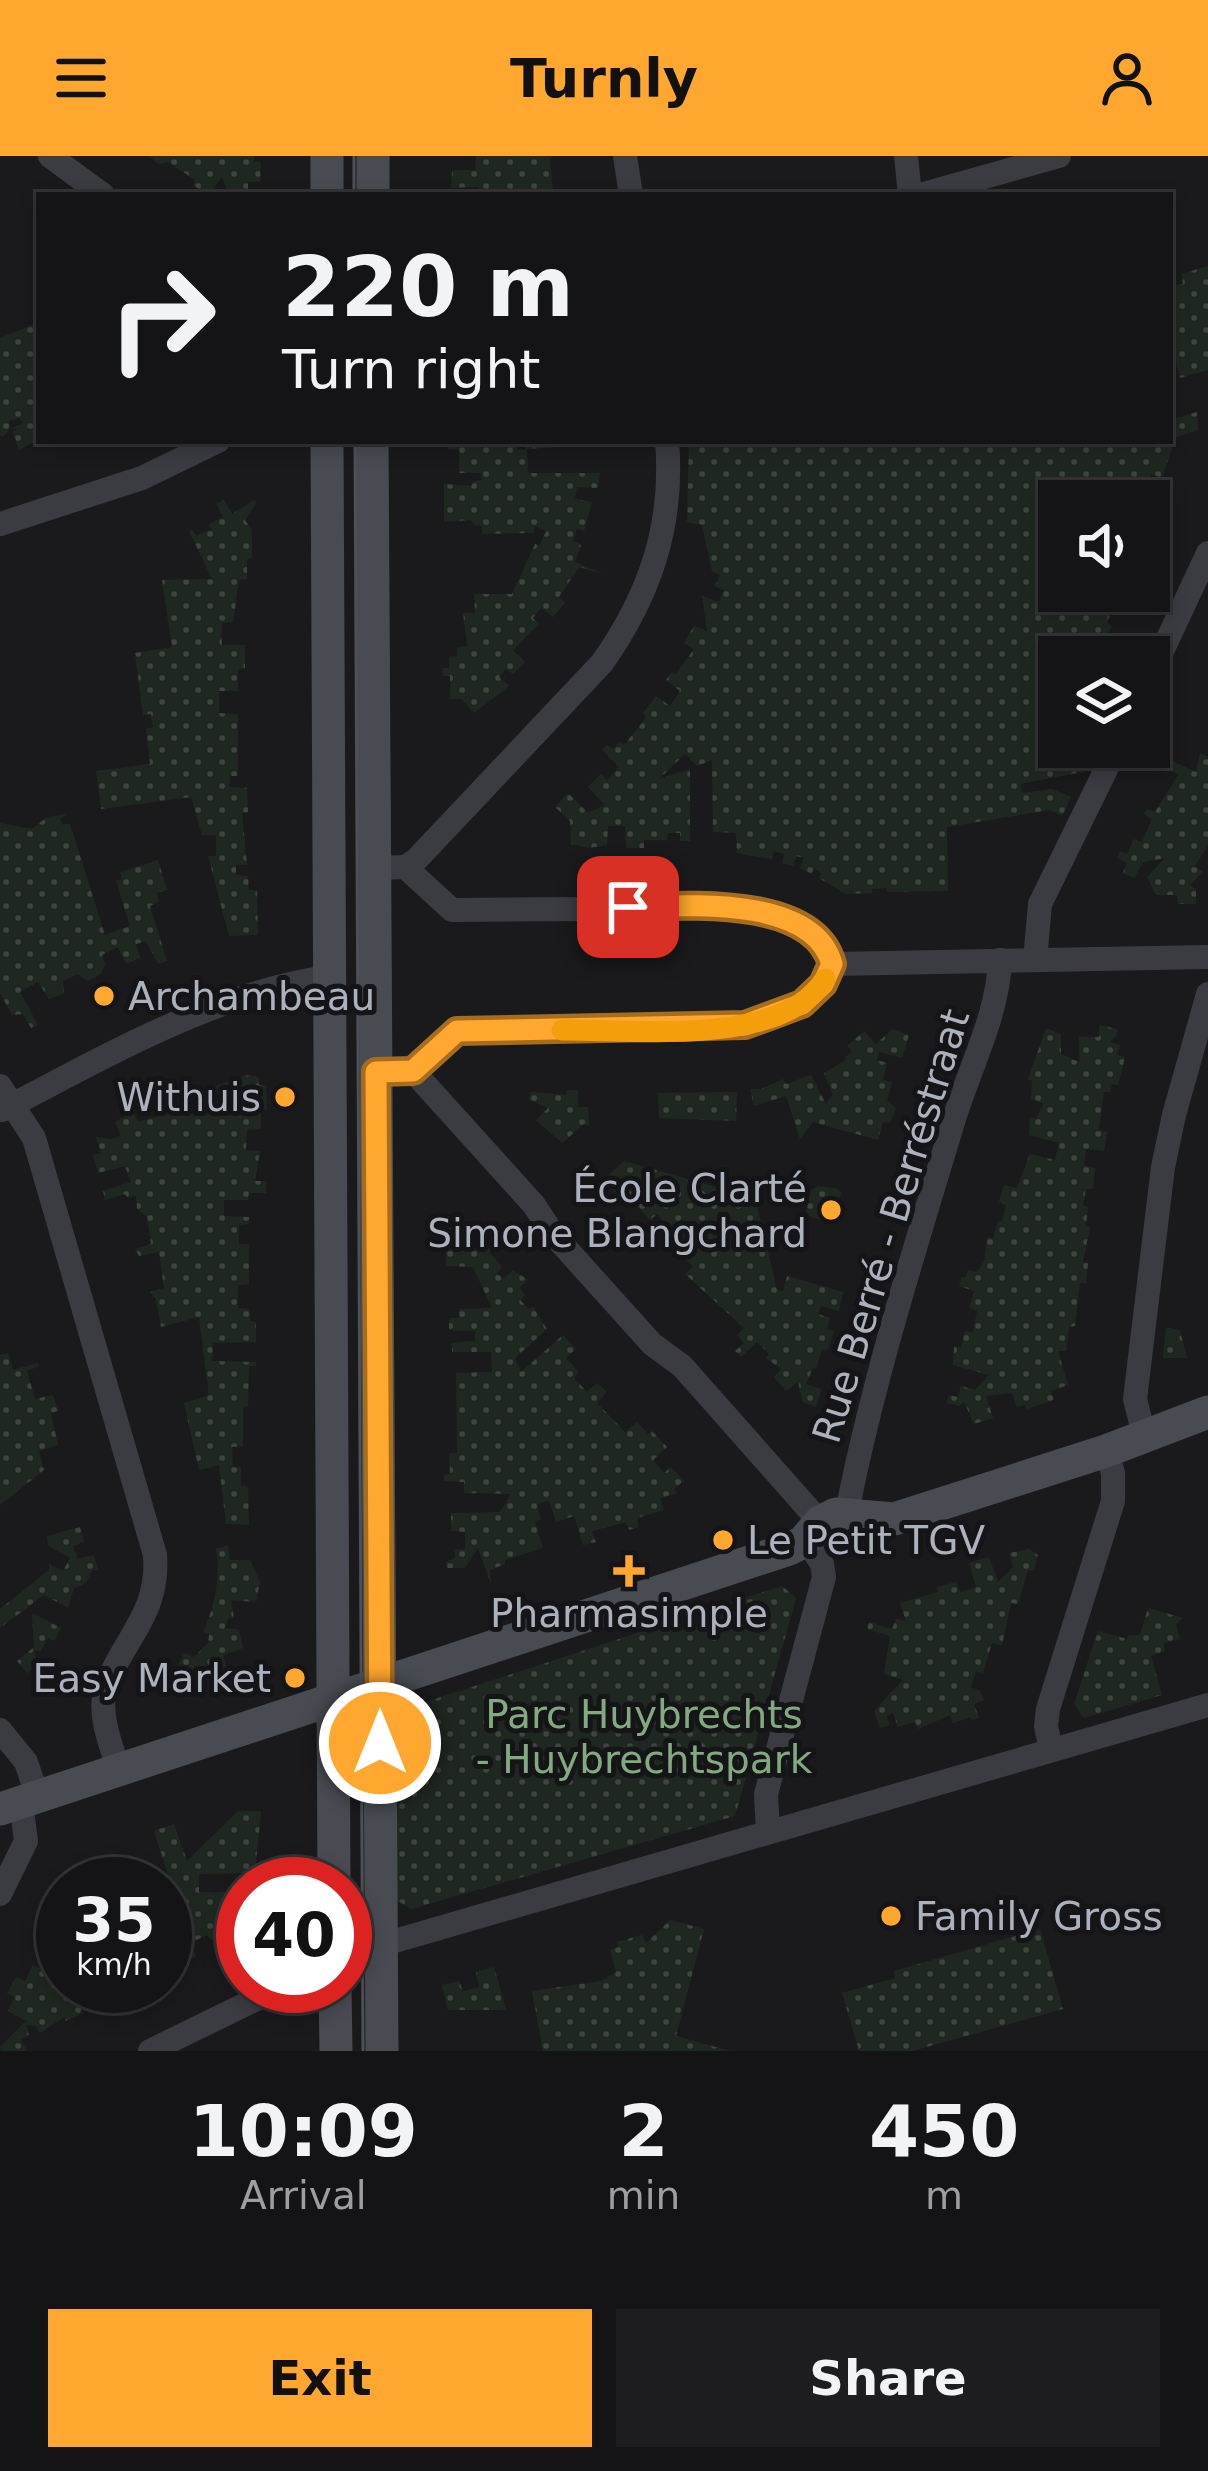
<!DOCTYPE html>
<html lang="en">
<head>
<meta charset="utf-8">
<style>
  :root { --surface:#141416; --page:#1d1d1f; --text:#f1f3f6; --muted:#9d9ea1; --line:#333335; --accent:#ffa72f }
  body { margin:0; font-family:"DejaVu Sans",sans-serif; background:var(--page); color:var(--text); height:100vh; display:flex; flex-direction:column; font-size:45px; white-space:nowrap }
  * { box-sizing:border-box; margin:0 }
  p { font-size:39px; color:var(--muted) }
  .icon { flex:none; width:66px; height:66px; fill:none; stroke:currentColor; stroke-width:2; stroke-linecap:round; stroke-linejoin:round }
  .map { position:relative; height:1895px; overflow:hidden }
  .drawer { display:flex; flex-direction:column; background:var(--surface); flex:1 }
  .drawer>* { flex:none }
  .guide { position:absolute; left:36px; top:36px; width:1137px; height:252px; border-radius:0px; box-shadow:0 6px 18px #0003,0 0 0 3px var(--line); background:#141416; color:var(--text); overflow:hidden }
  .controls { position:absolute; left:1038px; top:324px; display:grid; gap:24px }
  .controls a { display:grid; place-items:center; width:132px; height:132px; border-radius:0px; background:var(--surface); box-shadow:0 6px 18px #0003,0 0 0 3px var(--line); font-size:60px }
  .speed { position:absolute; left:36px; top:1701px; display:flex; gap:24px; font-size:60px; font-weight:700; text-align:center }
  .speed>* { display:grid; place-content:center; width:156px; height:156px; border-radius:50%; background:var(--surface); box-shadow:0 6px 18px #0003,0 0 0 3px var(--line); line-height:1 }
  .speed small { font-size:30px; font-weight:400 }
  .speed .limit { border:18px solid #d22; background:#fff; color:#111 }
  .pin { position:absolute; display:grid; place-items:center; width:102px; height:102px; color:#fff; margin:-51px; border-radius:24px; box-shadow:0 6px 18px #0006 }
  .me { position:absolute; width:132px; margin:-66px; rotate:0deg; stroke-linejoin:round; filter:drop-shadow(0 0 9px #0008) }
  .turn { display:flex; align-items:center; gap:42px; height:252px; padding:0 48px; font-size:54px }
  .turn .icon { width:156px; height:156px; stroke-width:2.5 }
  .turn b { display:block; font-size:84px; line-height:102px }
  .eta { display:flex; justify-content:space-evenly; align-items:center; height:204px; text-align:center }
  .eta b { font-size:72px; font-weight:600; line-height:84px }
  .action { display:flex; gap:24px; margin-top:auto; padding:24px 48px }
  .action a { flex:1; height:138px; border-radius:0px; background:var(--accent); color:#111; font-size:48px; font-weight:600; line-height:138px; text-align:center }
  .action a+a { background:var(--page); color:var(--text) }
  header { display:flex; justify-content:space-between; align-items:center; height:156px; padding:0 48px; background:var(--accent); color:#111; font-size:54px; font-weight:600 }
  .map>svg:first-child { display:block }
  .park { fill:url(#park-dots) }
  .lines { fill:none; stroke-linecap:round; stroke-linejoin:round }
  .street { stroke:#3b3c42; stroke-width:24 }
  .secondary { stroke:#484c52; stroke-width:33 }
  .tram { stroke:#4d5157; stroke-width:3 }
  .route-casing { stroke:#a66d1f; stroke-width:30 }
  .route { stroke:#ffa72f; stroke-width:21 }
  .slow { stroke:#f59e0b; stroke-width:21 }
  .poi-dot { fill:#ffa72f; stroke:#151518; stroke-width:4.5 }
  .labels { text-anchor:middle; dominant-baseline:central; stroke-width:10; stroke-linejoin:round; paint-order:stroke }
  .poi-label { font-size:39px; fill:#acb2bd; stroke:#151518; text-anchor:start }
  .street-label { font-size:39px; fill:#acb2bd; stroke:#151518 }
  .park-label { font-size:39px; fill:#83a981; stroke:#151518 }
</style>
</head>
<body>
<header><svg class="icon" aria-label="menu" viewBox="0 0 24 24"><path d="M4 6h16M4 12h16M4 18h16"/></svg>Turnly<svg class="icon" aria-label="person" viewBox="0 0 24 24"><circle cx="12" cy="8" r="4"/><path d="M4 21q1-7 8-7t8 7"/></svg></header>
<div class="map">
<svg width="1208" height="1895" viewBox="0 0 1208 1895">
  <defs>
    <pattern id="park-dots" width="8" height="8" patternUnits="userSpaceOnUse" patternTransform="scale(3)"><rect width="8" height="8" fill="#1f2820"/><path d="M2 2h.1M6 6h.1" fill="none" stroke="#3d453e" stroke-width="1.8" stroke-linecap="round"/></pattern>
  </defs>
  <rect width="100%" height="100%" fill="#1a1a1d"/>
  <path class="park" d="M 150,0 L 254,0 L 254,6 L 261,6 L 260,26 L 248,26 L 248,39 L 229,39 L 222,21 L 208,39 L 193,29 L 195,24 L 168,6 L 158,8 Z
    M 476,0 L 553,0 L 550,3 L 553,37 L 574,35 L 575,39 L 480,39 L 479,31 L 451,32 L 452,14 L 475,14 Z
    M 1208,110 L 1208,214 L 1180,222 L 1170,181 L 1170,130 L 1183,128 L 1181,118 Z
    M 39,166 L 39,283 L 19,294 L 13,276 L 18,272 L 11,273 L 11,272 L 22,268 L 20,262 L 9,265 L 10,272 L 3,281 L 0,279 L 0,182 Z
    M 1197,256 L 1198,274 L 1176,281 L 1162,322 L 1151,318 L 1143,345 L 1059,345 L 1059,435 L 1105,435 L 1097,452 L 1110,458 L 1107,467 L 1112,470 L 1106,482 L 1099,484 L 1102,491 L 1096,493 L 1098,501 L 1059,501 L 1059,591 L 1096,591 L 1083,616 L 1020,628 L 1023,637 L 1052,633 L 1071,641 L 1062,660 L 1049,654 L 947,671 L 948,735 L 887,736 L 886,732 L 872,733 L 872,737 L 846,738 L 819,722 L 821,717 L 815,713 L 811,718 L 800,712 L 804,702 L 796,700 L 793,710 L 782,707 L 784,698 L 774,695 L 771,703 L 737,697 L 736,677 L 713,676 L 712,604 L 697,610 L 685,598 L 659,623 L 690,613 L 690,685 L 680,685 L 680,677 L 668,677 L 667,684 L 644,684 L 644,692 L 626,692 L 625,670 L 608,670 L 607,689 L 589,692 L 571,688 L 570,665 L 555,651 L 568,637 L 588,657 L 605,649 L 588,631 L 601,618 L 607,624 L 619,611 L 602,594 L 607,589 L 613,593 L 620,586 L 624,589 L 646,562 L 643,557 L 656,540 L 670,550 L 680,535 L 666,524 L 672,516 L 676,518 L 694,493 L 684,487 L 694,470 L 707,475 L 702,440 L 719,446 L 724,434 L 715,430 L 720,419 L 712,415 L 702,369 L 687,366 L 689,285 L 1170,285 L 1170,264 Z
    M 448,285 L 517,285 L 518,294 L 526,293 L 525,285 L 571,285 L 572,290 L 527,293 L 528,317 L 600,317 L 598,332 L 577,331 L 575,343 L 592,346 L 584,375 L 577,373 L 573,385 L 581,389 L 575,406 L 603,418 L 579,411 L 559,441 L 565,447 L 553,461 L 541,452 L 533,462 L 539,468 L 513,494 L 525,506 L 513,518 L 506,513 L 499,521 L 509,530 L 474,557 L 462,543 L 450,543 L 450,520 L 443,520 L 442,512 L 449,512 L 449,501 L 457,500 L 457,491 L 467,490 L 463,457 L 475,457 L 474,438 L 512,438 L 535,388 L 540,389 L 546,375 L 534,370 L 534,377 L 482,378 L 482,370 L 474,369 L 471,364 L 444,366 L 444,328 L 471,330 L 474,325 L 482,324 L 481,317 L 459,317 L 459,294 L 448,293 Z
    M 224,344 L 232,358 L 254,344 L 256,347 L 245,364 L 252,374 L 252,402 L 247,403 L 247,423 L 239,424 L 233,466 L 222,467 L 222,489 L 245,489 L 245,512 L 238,513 L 238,535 L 219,535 L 219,557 L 238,558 L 238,620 L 230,620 L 230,631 L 247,632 L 248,656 L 242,657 L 247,709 L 236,709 L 236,719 L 248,720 L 249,734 L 257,734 L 258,779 L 229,780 L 208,700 L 216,700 L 216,679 L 202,679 L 191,641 L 101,653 L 96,615 L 150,608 L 146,573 L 153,571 L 151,558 L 143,559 L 135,497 L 172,491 L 162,424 L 212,423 L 189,375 L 192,373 L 196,380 L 211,373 L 209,368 L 223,361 L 216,348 Z
    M 1200,597 L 1208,601 L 1208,689 L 1195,710 L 1203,716 L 1190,729 L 1196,733 L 1196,748 L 1178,748 L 1177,739 L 1156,739 L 1147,721 L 1165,702 L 1143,706 L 1134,722 L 1123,717 L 1127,707 L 1117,702 L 1120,695 L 1127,698 L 1134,683 L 1142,686 L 1152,663 L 1144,658 L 1147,653 L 1155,656 L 1178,619 L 1159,606 L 1162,600 L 1196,616 Z
    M 67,658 L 60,663 L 63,669 L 70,668 L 105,779 L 130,770 L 116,725 L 122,723 L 120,716 L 158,704 L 167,734 L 157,737 L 159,746 L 150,750 L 167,805 L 158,808 L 146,785 L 136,788 L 140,802 L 126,808 L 118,791 L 102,799 L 105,808 L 101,818 L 88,825 L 78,818 L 63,825 L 64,837 L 49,843 L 38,826 L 20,836 L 38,869 L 31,872 L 23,858 L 12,859 L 0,837 L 0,667 L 32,673 L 47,661 Z
    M 1099,869 L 1117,873 L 1117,879 L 1110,886 L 1120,889 L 1117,899 L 1125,901 L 1118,929 L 1112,928 L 1110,936 L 1104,936 L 1099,974 L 1107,976 L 1104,995 L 1086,993 L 1084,1009 L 1095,1012 L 1093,1033 L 1086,1033 L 1083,1049 L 1088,1051 L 1086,1069 L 1090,1071 L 1083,1106 L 1088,1107 L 1086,1127 L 1080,1127 L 1075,1170 L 1069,1171 L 1066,1195 L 1058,1195 L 1068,1229 L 1051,1235 L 1054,1244 L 1027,1253 L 1025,1249 L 1017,1251 L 1012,1237 L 986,1240 L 993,1262 L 974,1268 L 964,1246 L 959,1250 L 947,1247 L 949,1239 L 958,1241 L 961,1230 L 975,1234 L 989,1219 L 953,1209 L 954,1190 L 961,1192 L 965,1175 L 973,1177 L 977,1155 L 969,1152 L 974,1135 L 959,1130 L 962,1121 L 966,1121 L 968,1114 L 977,1116 L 984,1106 L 987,1081 L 993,1083 L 998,1065 L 1002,1065 L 1006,1049 L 999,1046 L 1004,1029 L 1017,1032 L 1030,998 L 1055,1004 L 1059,987 L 1029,979 L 1030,961 L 1036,963 L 1043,948 L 1031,943 L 1032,925 L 1028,923 L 1046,872 L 1061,878 L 1061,898 L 1079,906 L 1079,881 L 1099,881 Z
    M 893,873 L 909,879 L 902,902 L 879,896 L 877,904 L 887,907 L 883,924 L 892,926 L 887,945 L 896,952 L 890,967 L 883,966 L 878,984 L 813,966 L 800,983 L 786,940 L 754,950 L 750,933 L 761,933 L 783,923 L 786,928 L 811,919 L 826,948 L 833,938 L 824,917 L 846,904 L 845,901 L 852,896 L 847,890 L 864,875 L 876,888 Z
    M 248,919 L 259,921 L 259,929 L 266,929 L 267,953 L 261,954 L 261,973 L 247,974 L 246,994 L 260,995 L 255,1025 L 266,1025 L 266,1037 L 249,1037 L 248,1044 L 224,1044 L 224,1060 L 249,1061 L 249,1068 L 239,1069 L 239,1088 L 249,1089 L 249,1128 L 238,1129 L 238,1152 L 250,1153 L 250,1165 L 256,1166 L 256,1186 L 213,1187 L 212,1205 L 256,1206 L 256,1210 L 249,1210 L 248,1250 L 243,1251 L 243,1290 L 232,1291 L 233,1311 L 241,1311 L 241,1330 L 248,1331 L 249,1369 L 226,1368 L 219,1309 L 199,1314 L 184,1247 L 209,1239 L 199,1161 L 161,1171 L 156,1143 L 150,1136 L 164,1132 L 159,1096 L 139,1100 L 135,1093 L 151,1088 L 147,1061 L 137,1053 L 136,1040 L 128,1042 L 125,1038 L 105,1044 L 103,1035 L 131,1026 L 125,1010 L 98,1017 L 93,999 L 101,997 L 96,981 L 111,983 L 121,980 L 115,966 L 126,960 L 126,957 L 132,954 L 138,966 L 165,958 L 164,954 L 185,943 L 194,961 L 206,955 L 204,949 L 219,943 L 215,930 Z
    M 567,934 L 578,934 L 578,951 L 588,951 L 589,970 L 584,968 L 562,987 L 536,964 L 548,952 L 529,944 L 530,936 L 566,939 Z
    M 737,936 L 736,965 L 659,962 L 658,937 Z
    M 624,1005 L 755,1042 L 777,1134 L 783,1135 L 787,1120 L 843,1136 L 839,1155 L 821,1150 L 818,1158 L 830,1162 L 827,1173 L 834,1175 L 828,1194 L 822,1193 L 816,1213 L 813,1212 L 806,1228 L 821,1233 L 816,1251 L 803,1246 L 798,1226 L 786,1235 L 774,1221 L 781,1213 L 766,1202 L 769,1198 L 757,1186 L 741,1201 L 735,1195 L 744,1187 L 737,1179 L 744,1172 L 685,1118 L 693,1110 L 678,1096 L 683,1091 L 657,1058 L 650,1064 L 636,1049 L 631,1052 L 603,1024 Z
    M 818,1030 L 838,1033 L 841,1037 L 832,1065 L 813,1062 L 806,1057 L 811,1034 Z
    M 446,1072 L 456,1072 L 465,1092 L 471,1087 L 479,1095 L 492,1082 L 498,1088 L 489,1096 L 502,1111 L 497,1117 L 503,1123 L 513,1114 L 528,1124 L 519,1132 L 525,1139 L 520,1144 L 529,1153 L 533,1151 L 547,1173 L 515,1202 L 521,1216 L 563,1179 L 576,1193 L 566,1202 L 579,1216 L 574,1222 L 587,1236 L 597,1227 L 607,1236 L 597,1247 L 625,1276 L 637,1266 L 648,1278 L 652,1275 L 667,1291 L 653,1304 L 664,1317 L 671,1311 L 684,1325 L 674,1333 L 677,1337 L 660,1342 L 664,1354 L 637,1362 L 639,1371 L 629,1374 L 626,1366 L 592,1375 L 596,1386 L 583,1389 L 574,1360 L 556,1366 L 549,1345 L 537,1349 L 541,1363 L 535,1366 L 543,1392 L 505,1404 L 505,1408 L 490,1414 L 491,1428 L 478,1392 L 465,1412 L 447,1412 L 446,1406 L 455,1402 L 455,1394 L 465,1393 L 465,1376 L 451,1375 L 451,1357 L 500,1356 L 511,1338 L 464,1337 L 464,1326 L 444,1325 L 444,1319 L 450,1318 L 449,1298 L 457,1297 L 456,1217 L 492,1216 L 491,1196 L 452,1196 L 452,1187 L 475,1185 L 475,1175 L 449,1174 L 449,1162 L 459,1162 L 459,1153 L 492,1152 L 473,1111 L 446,1110 Z
    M 1166,1172 L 1180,1174 L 1187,1202 L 1163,1202 Z
    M 8,1197 L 13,1214 L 38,1207 L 39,1210 L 27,1215 L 35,1243 L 53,1239 L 58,1255 L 51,1257 L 58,1289 L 39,1295 L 44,1314 L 0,1349 L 0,1199 Z
    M 80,1371 L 84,1386 L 73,1390 L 77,1403 L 94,1399 L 98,1414 L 92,1414 L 86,1427 L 74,1432 L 68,1452 L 44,1439 L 0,1472 L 0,1453 L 49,1414 L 49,1408 L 63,1415 L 70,1402 L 48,1390 L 47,1380 Z
    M 228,1389 L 230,1404 L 250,1404 L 260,1426 L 256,1446 L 231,1444 L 234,1462 L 228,1463 L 225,1472 L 239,1474 L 243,1492 L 223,1499 L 228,1517 L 207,1520 L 207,1524 L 175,1541 L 173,1531 L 186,1520 L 176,1514 L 184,1497 L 194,1501 L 208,1487 L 209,1479 L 203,1476 C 215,1452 221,1416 216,1393 Z
    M 1029,1393 L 1038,1399 L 1034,1415 L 1028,1414 L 1018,1448 L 1011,1447 L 1002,1489 L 992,1487 L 983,1517 L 976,1515 L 971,1531 L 980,1535 L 984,1544 L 974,1548 L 979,1562 L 972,1564 L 970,1561 L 953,1567 L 950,1559 L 918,1573 L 915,1566 L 898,1571 L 893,1557 L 886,1560 L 890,1569 L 880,1572 L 874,1555 L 903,1524 L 884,1518 L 890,1480 L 867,1473 L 869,1466 L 892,1473 L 896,1463 L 906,1465 L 900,1447 L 938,1436 L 937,1431 L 956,1426 L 960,1436 L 976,1431 L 969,1407 L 989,1401 L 998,1426 L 1013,1411 L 1009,1397 Z
    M 782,1430 L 796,1442 L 735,1660 L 411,1753 L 396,1744 L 396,1567 L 407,1552 Z
    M 1148,1452 L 1183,1462 L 1176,1469 L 1180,1483 L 1163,1487 L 1165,1495 L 1151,1500 L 1162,1539 L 1084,1562 L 1074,1548 L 1098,1475 L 1127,1483 L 1129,1479 L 1140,1479 Z
    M 32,1457 L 61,1472 L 54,1485 L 48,1482 L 40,1496 L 35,1494 L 36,1509 L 27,1517 L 17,1505 L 34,1491 Z
    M 238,1655 L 261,1655 L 255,1717 L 199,1718 L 199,1736 L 243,1737 L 243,1769 L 211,1784 L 207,1779 L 190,1787 L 196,1800 L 179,1808 L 170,1789 L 165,1791 L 164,1728 L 169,1722 L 154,1675 L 174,1668 L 187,1705 Z
    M 670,1764 L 704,1773 L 676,1880 L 730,1895 L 543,1895 L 532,1835 L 601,1825 L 616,1816 L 610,1794 L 618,1791 L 617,1786 L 642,1779 L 646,1787 Z
    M 1040,1773 L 1063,1853 L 912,1895 L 859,1895 L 842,1837 L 895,1822 L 894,1815 Z
    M 58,1781 L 63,1784 L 63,1830 L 131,1830 L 134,1836 L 116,1842 L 111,1833 L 81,1850 L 83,1857 L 66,1865 L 64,1861 L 40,1877 L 36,1870 L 26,1869 L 29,1879 L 21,1883 L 27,1895 L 1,1895 L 0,1891 L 26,1865 L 8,1855 L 15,1841 L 7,1837 L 16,1821 L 25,1825 L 33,1809 L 42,1813 Z
    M 494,1811 L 506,1854 L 448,1854 L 442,1829 L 459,1825 L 463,1835 L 479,1831 L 476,1816 Z"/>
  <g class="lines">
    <path class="street" d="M 50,0 L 103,39
      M 625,0 L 631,39
      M 906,0 L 910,39
      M 920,39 L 1059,0
      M 0,368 L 142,322 L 218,285
      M 1149,523 L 1208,397
      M 405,711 L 416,704 L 602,507 C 650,439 674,369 667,285
      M 375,712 L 405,711 L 452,754 L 748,752 C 794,764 872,800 802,848 C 751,883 672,872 613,873 C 561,874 509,874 457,875 L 413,915 L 376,917
      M 1035,804 L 1040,748 L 1117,591
      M 832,808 L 1208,801
      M 413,915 L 534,1049 L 553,1078 L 652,1188 L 682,1210 L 820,1366
      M 0,930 L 34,982 L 155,1399 C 160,1464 115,1488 104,1541 C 100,1564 113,1594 119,1616
      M 2,954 C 106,901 212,837 329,821
      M 1144,1279 L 1135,1243 L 1163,1011 L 1174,959 L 1208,838
      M 847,1356 C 873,1224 915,1092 954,963 C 970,911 998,859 1000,804
      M 0,1574 L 26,1606 L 38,1642
      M 1051,1594 L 1046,1570 L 1048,1553 L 1113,1345 L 1113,1317 L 1106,1295
      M 768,1676 L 766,1638 L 824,1421 L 822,1408 L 806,1383
      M 0,1738 L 26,1685 L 21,1647
      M 381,1789 L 1208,1549
      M 150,1895 L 283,1830"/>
    <path class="secondary" d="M 327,0 L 327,39
      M 373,39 L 373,0
      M 327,285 L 334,1728
      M 372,285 L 382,1895
      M 0,1653 L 789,1393 L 803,1386 L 820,1366 L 836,1358 L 894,1363 L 1106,1295 L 1208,1256
      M 335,1830 L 336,1895"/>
    <path class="tram" d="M 354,0 L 354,39
      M 355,285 L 363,1895"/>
  </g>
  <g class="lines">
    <g class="route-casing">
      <path id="route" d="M 380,1587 L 376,916 L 413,915 L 457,875 L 745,869 L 802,848 L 823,828 L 832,808 C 813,738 682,750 628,751"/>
    </g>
    <use href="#route" class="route"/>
    <path class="slow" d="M 562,874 C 634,873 782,892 825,823"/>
  </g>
  <g class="poi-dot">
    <circle cx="104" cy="840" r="12"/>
    <circle cx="285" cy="941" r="12"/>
    <circle cx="831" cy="1054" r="12"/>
    <circle cx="723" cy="1384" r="12"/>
    <path d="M623 1397h12v12h12v12h-12v12h-12v-12h-12v-12h12z"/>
    <circle cx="295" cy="1522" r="12"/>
    <circle cx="891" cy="1760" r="12"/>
  </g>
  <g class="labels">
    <g class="poi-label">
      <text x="128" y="840">Archambeau</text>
      <text x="261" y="941" text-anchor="end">Withuis</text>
      <text x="807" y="1032" text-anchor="end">École Clarté<tspan x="807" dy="45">Simone Blangchard</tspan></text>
      <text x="747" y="1384">Le Petit TGV</text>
      <text x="629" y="1457" text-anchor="middle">Pharmasimple</text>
      <text x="271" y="1522" text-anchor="end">Easy Market</text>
      <text x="915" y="1760">Family Gross</text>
    </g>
    <g class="street-label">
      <text transform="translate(891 1070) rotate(-73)">Rue Berré - Berréstraat</text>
    </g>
    <g class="park-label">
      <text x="644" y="1558">Parc Huybrechts<tspan x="644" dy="45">- Huybrechtspark</tspan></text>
    </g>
  </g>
</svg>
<div class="controls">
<a><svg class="icon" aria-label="sound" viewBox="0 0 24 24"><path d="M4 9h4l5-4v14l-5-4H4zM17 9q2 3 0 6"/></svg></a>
<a><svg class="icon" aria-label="layers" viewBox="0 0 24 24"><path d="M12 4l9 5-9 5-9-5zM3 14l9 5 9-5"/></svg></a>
</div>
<div class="speed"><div>35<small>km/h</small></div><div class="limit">40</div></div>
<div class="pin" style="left:628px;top:751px;background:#d93025"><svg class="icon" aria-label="arrive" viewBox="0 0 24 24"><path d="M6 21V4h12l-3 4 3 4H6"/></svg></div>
<svg class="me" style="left:380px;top:1587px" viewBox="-20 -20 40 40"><circle r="17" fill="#ffa72f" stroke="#fff" stroke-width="3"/><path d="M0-11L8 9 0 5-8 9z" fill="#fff"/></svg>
<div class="guide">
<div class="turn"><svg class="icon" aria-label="right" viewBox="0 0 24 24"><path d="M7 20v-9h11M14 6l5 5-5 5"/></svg><div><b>220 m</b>Turn right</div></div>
</div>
</div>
<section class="drawer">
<div class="eta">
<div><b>10:09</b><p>Arrival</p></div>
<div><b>2</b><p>min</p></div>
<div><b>450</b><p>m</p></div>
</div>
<div class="action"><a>Exit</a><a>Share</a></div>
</section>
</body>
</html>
